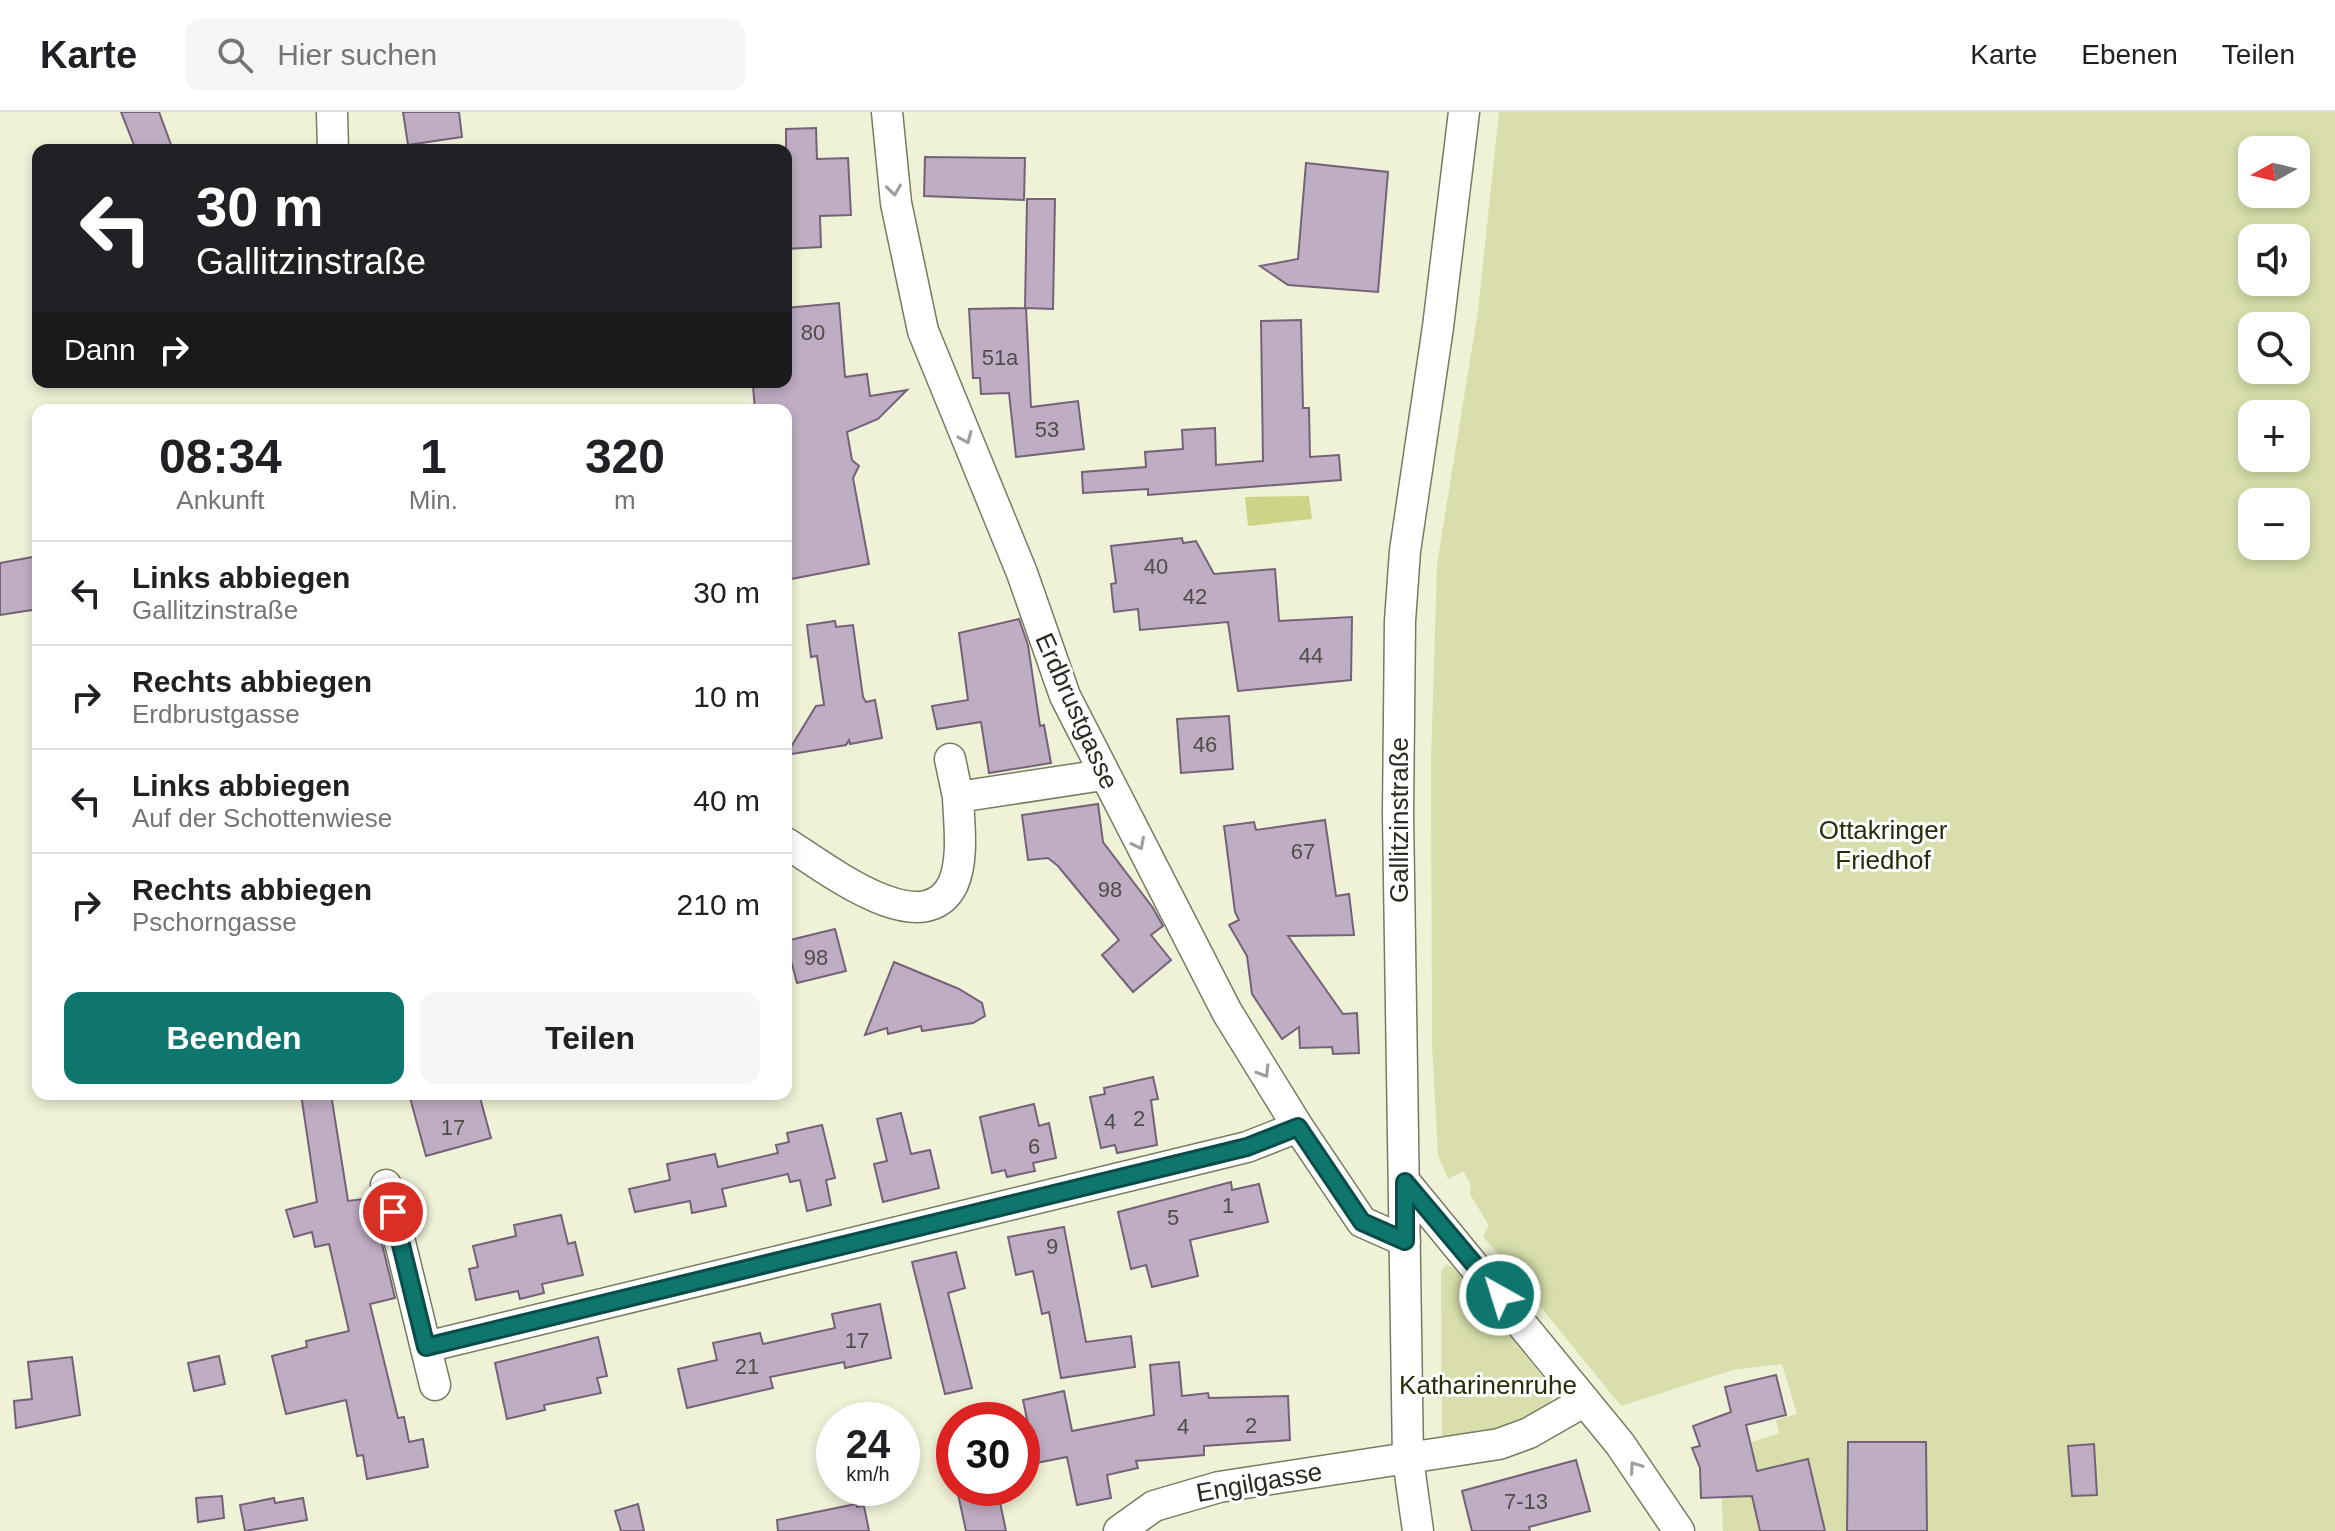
<!DOCTYPE html>
<html lang="de">
<head>
<meta charset="utf-8">
<style>
  :root { --surface:#fff; --page:#f6f6f6; --text:#202124; --muted:#757577; --line:#e0e0e0; --accent:#0f766e }
  body { margin:0; font-family:Helvetica,sans-serif; background:var(--page); color:var(--text); height:100vh; display:flex; flex-direction:column; font-size:30px; white-space:nowrap }
  * { box-sizing:border-box; margin:0 }
  p { font-size:26px; color:var(--muted) }
  .icon { flex:none; width:44px; height:44px; fill:none; stroke:currentColor; stroke-width:2; stroke-linecap:round; stroke-linejoin:round }
  .map { position:relative; flex:1; overflow:hidden }
  .panel { position:absolute; left:32px; top:292px; width:760px; height:696px; display:flex; flex-direction:column; background:var(--surface); border-radius:16px; box-shadow:0 4px 12px #0003 }
  .panel>* { flex:none }
  .banner { position:absolute; left:32px; top:32px; width:760px; height:244px; border-radius:16px; box-shadow:0 4px 12px #0003; background:#202124; color:#fff; overflow:hidden }
  .needle { width:52px; rotate:262deg }
  .buttons { position:absolute; left:2238px; top:24px; display:grid; gap:16px }
  .buttons a { display:grid; place-items:center; width:72px; height:72px; border-radius:16px; background:var(--surface); box-shadow:0 4px 12px #0003; font-size:40px }
  .speed { position:absolute; left:816px; top:1290px; display:flex; gap:16px; font-size:40px; font-weight:700; text-align:center }
  .speed>* { display:grid; place-content:center; width:104px; height:104px; border-radius:50%; background:var(--surface); box-shadow:0 4px 12px #0003; line-height:1 }
  .speed small { font-size:20px; font-weight:400 }
  .speed .limit { border:12px solid #d22; background:#fff; color:#111 }
  .pin { position:absolute; display:grid; place-items:center; width:68px; height:68px; color:#fff; margin:-34px; border:4px solid #fff; border-radius:50%; box-shadow:0 2px 8px #0007 }
  .me { position:absolute; width:88px; margin:-44px; rotate:321deg; stroke-linejoin:round; filter:drop-shadow(0 0 6px #0008) }
  .turn { display:flex; align-items:center; gap:28px; height:168px; padding:0 32px; font-size:36px }
  .turn .icon { width:104px; height:104px; stroke-width:2.5 }
  .turn b { display:block; font-size:56px; line-height:68px }
  .then { display:flex; align-items:center; height:76px; padding:0 32px; background:#0003; gap:16px; font-size:30px }
  .eta { display:flex; justify-content:space-evenly; align-items:center; height:136px; text-align:center }
  .eta b { font-size:48px; font-weight:700; line-height:56px }
  .action { display:flex; gap:16px; margin-top:auto; padding:16px 32px }
  .action a { flex:1; height:92px; border-radius:16px; background:var(--accent); color:#fff; font-size:32px; font-weight:700; line-height:92px; text-align:center }
  .action a+a { background:var(--page); color:var(--text) }
  ul { padding:0; list-style:none }
  li { display:flex; align-items:center; gap:24px; height:104px; padding:0 32px; border-top:2px solid var(--line) }
  li div { flex:1 }
  li b { display:block; font-size:30px }
  li em { font-style:normal }
  header { display:flex; align-items:center; gap:48px; box-sizing:border-box; height:112px; padding:0 40px; background:var(--surface); border-bottom:2px solid var(--line) }
  header strong { font-size:38px }
  nav { display:flex; gap:44px; margin-inline-start:auto; font-size:28px }
  .search { width:560px; height:72px; background:var(--page); display:flex; align-items:center; gap:20px; box-sizing:border-box; padding:0 28px; border-radius:16px; color:var(--muted); font-size:30px }
  .map>svg:first-child { display:block }
  .green { fill:#d9deac; fill-rule:evenodd }
  .water { fill:#cdd488 }
  .building { fill:#bfadc3; stroke:#746378; stroke-width:2 }
  .lines { fill:none; stroke-linecap:round; stroke-linejoin:round }
  .minor-casing { stroke:#787b61; stroke-width:33 }
  .minor { stroke:#fff; stroke-width:30 }
  .oneway { stroke:#9fa09b }
  .route-casing { stroke:#0a4d48; stroke-width:20 }
  .route { stroke:#0f766e; stroke-width:14 }
  .labels { text-anchor:middle; dominant-baseline:central; stroke-width:6; stroke-linejoin:round; paint-order:stroke }
  .number-label { font-size:22px; fill:#4f4c4a }
  .street-label { font-size:26px; fill:#2a2b21; stroke:#fff }
  .park-label { font-size:26px; fill:#2a2c0a; stroke:#fff }
</style>
</head>
<body>
<header>
<strong>Karte</strong>
<div class="search"><svg class="icon" aria-label="search" viewBox="0 0 24 24"><circle cx="10" cy="10" r="6"/><path d="M15 15l6 6"/></svg>Hier suchen</div>
<nav><a>Karte</a><a>Ebenen</a><a>Teilen</a></nav>
</header>
<div class="map">
<svg width="2335" height="1419" viewBox="0 0 2335 1419">
  <rect width="100%" height="100%" fill="#eff2d6"/>
  <path class="green" d="M 1499,0 L 2335,0 L 2335,1419 L 1723,1419 L 1721,1371 L 1729,1338 L 1779,1321 L 1776,1308 L 1797,1302 L 1782,1252 L 1733,1258 L 1621,1294 L 1483,1124 L 1489,1114 L 1470,1082 L 1471,1073 L 1463,1059 L 1448,1067 L 1438,1043 L 1432,932 L 1431,650 L 1437,452 L 1478,199 ZM 2252,38 L 2296,38 L 2296,82 L 2252,82 ZM 2252,126 L 2296,126 L 2296,170 L 2252,170 ZM 2252,214 L 2296,214 L 2296,258 L 2252,258 ZM 2252,302 L 2296,302 L 2296,346 L 2252,346 ZM 2252,390 L 2296,390 L 2296,434 L 2252,434 Z
    M 1446,1153 L 1453,1155 L 1552,1276 L 1551,1295 L 1526,1311 L 1442,1329 L 1441,1159 Z"/>
  <path class="water" d="M 1309,384 L 1312,407 L 1248,414 L 1245,385 Z"/>
  <path class="building" d="M 121,0 L 159,0 L 173,38 L 136,38 Z
    M 403,0 L 459,0 L 462,25 L 408,33 Z
    M 816,16 L 817,47 L 848,46 L 851,103 L 820,104 L 821,135 L 786,137 L 786,17 Z
    M 925,45 L 1025,46 L 1024,88 L 924,84 Z
    M 1306,51 L 1388,60 L 1378,180 L 1288,173 L 1260,154 L 1298,147 Z
    M 1027,87 L 1055,87 L 1053,197 L 1026,196 L 1031,295 L 1078,289 L 1084,337 L 1016,345 L 1009,281 L 981,282 L 980,266 L 973,266 L 969,197 L 1025,196 Z
    M 839,191 L 845,265 L 867,262 L 870,284 L 907,278 L 878,307 L 847,320 L 852,348 L 859,354 L 853,366 L 869,452 L 786,468 L 786,298 L 755,298 L 753,274 L 786,271 L 786,196 Z
    M 1301,208 L 1303,296 L 1309,296 L 1310,345 L 1339,343 L 1341,368 L 1148,383 L 1148,377 L 1083,381 L 1082,360 L 1146,355 L 1145,340 L 1183,337 L 1182,318 L 1215,316 L 1216,353 L 1263,349 L 1261,209 Z
    M 1182,426 L 1183,431 L 1196,429 L 1214,462 L 1275,457 L 1279,509 L 1352,505 L 1351,568 L 1238,579 L 1228,510 L 1140,518 L 1138,497 L 1114,500 L 1111,472 L 1116,471 L 1111,434 Z
    M 38,444 L 38,491 L 32,498 L 0,503 L 0,451 Z
    M 1019,507 L 1028,533 L 1040,614 L 1044,613 L 1051,651 L 989,661 L 981,610 L 937,617 L 932,594 L 968,588 L 959,521 Z
    M 835,509 L 836,515 L 853,513 L 863,585 L 866,590 L 875,588 L 882,626 L 850,632 L 849,628 L 846,633 L 786,643 L 816,594 L 824,593 L 817,544 L 811,545 L 807,513 Z
    M 1229,604 L 1233,657 L 1181,661 L 1177,607 Z
    M 1098,692 L 1103,730 L 1153,796 L 1163,814 L 1151,823 L 1171,848 L 1133,880 L 1102,843 L 1119,828 L 1058,754 L 1048,746 L 1028,748 L 1022,703 Z
    M 1325,708 L 1336,784 L 1349,782 L 1354,823 L 1288,824 L 1343,902 L 1357,901 L 1359,941 L 1333,942 L 1332,935 L 1300,936 L 1299,915 L 1282,927 L 1252,882 L 1247,844 L 1229,813 L 1239,808 L 1235,800 L 1224,714 L 1254,710 L 1256,718 Z
    M 835,817 L 846,859 L 797,871 L 786,829 Z
    M 894,850 L 959,877 L 982,891 L 985,904 L 973,911 L 922,919 L 921,914 L 888,922 L 887,916 L 865,923 Z
    M 1153,965 L 1158,987 L 1151,988 L 1157,1033 L 1117,1041 L 1115,1033 L 1101,1036 L 1090,985 L 1105,982 L 1104,976 Z
    M 301,982 L 331,982 L 348,1089 L 371,1086 L 395,1186 L 370,1192 L 398,1306 L 404,1305 L 409,1330 L 423,1327 L 428,1355 L 367,1367 L 363,1343 L 357,1344 L 346,1288 L 286,1302 L 272,1244 L 307,1235 L 306,1229 L 349,1219 L 329,1132 L 315,1135 L 312,1120 L 294,1125 L 286,1098 L 317,1090 Z
    M 409,982 L 479,982 L 491,1026 L 426,1044 Z
    M 1034,992 L 1039,1014 L 1049,1011 L 1056,1046 L 1033,1051 L 1035,1059 L 1007,1065 L 1005,1058 L 992,1061 L 980,1005 Z
    M 901,1001 L 911,1042 L 930,1038 L 939,1076 L 883,1090 L 874,1052 L 887,1049 L 877,1007 Z
    M 822,1013 L 835,1066 L 826,1068 L 831,1093 L 807,1099 L 800,1068 L 790,1070 L 788,1062 L 722,1077 L 726,1094 L 692,1101 L 690,1089 L 635,1100 L 629,1077 L 670,1068 L 667,1052 L 715,1042 L 718,1055 L 778,1041 L 776,1033 L 789,1030 L 787,1021 Z
    M 1231,1070 L 1232,1078 L 1259,1072 L 1268,1110 L 1190,1128 L 1198,1164 L 1152,1175 L 1146,1153 L 1131,1157 L 1118,1100 Z
    M 561,1103 L 568,1132 L 575,1130 L 583,1163 L 542,1172 L 544,1181 L 520,1187 L 518,1179 L 476,1188 L 469,1157 L 478,1155 L 473,1134 L 516,1124 L 514,1113 Z
    M 1064,1115 L 1086,1230 L 1131,1224 L 1135,1255 L 1061,1266 L 1049,1200 L 1042,1202 L 1033,1159 L 1016,1163 L 1008,1125 Z
    M 956,1140 L 965,1176 L 948,1181 L 972,1276 L 945,1282 L 912,1150 Z
    M 880,1192 L 891,1246 L 845,1256 L 844,1250 L 770,1265 L 773,1276 L 687,1296 L 678,1257 L 717,1248 L 713,1231 L 760,1221 L 763,1232 L 835,1216 L 832,1202 Z
    M 598,1225 L 607,1264 L 597,1266 L 601,1281 L 544,1293 L 545,1298 L 507,1307 L 495,1251 Z
    M 219,1244 L 225,1272 L 194,1279 L 188,1251 Z
    M 72,1245 L 80,1303 L 16,1316 L 14,1289 L 32,1287 L 28,1250 Z
    M 1179,1250 L 1182,1284 L 1208,1281 L 1209,1286 L 1288,1284 L 1290,1328 L 1204,1334 L 1204,1343 L 1136,1349 L 1138,1356 L 1107,1363 L 1111,1386 L 1077,1393 L 1067,1345 L 1036,1351 L 1023,1288 L 1064,1279 L 1072,1319 L 1154,1303 L 1150,1253 Z
    M 1776,1263 L 1786,1303 L 1746,1313 L 1757,1359 L 1808,1347 L 1825,1419 L 1760,1419 L 1752,1384 L 1701,1386 L 1700,1356 L 1692,1336 L 1700,1334 L 1693,1314 L 1731,1300 L 1725,1275 Z
    M 1848,1330 L 1926,1330 L 1927,1419 L 1847,1419 Z
    M 2094,1332 L 2097,1383 L 2072,1384 L 2068,1334 Z
    M 1576,1348 L 1590,1399 L 1529,1415 L 1530,1419 L 1472,1419 L 1462,1379 Z
    M 985,1376 L 997,1376 L 1006,1419 L 966,1419 L 958,1382 Z
    M 222,1384 L 224,1406 L 198,1410 L 196,1386 Z
    M 274,1386 L 275,1391 L 303,1386 L 307,1408 L 245,1419 L 240,1393 Z
    M 638,1392 L 644,1419 L 621,1419 L 615,1399 Z
    M 856,1392 L 857,1395 L 864,1394 L 869,1419 L 778,1419 L 777,1408 Z"/>
  <g class="lines">
    <g class="minor-casing">
      <path id="minor" d="M 332,0 L 333,38
        M 887,0 L 896,91 L 923,219 L 1022,461 L 1065,584 L 1227,900 L 1298,1015 L 1362,1110 L 1405,1129
        M 950,647 L 958,685
        M 786,731 C 822,753 923,834 953,772 C 964,747 959,712 958,685 L 1103,663
        M 1405,1070 L 1620,1332 L 1679,1419
        M 386,1073 L 435,1273
        M 426,1235 L 1247,1035 L 1298,1015
        M 1119,1419 L 1154,1394 L 1219,1375 L 1499,1332 L 1529,1321 L 1585,1289
        M 1418,1419 L 1408,1347 L 1398,702 L 1400,509 L 1405,439 L 1438,215 L 1464,0"/>
    </g>
    <use href="#minor" class="minor"/>
  </g>
  <defs><path id="oneway-chevron" d="M-2-3.5L2.5 0L-2 3.5" fill="none" stroke-width="1.6" stroke-linecap="round" stroke-linejoin="round" transform="scale(2)"/></defs>
  <g class="oneway">
    <use href="#oneway-chevron" transform="translate(894 78) rotate(82)"/>
    <use href="#oneway-chevron" transform="translate(966 326) rotate(67)"/>
    <use href="#oneway-chevron" transform="translate(1139 732) rotate(63)"/>
    <use href="#oneway-chevron" transform="translate(1264 960) rotate(58)"/>
    <use href="#oneway-chevron" transform="translate(1635 1355) rotate(-125)"/>
  </g>
  <g class="lines">
    <g class="route-casing">
      <path id="route" d="M 393,1100 L 426,1235 L 1247,1035 L 1298,1015 L 1362,1110 L 1405,1129 L 1405,1070 L 1500,1183"/>
    </g>
    <use href="#route" class="route"/>
  </g>
  <g class="labels">
    <g class="number-label">
      <text x="813" y="220">80</text>
      <text x="1000" y="245">51a</text>
      <text x="1047" y="317">53</text>
      <text x="1156" y="454">40</text>
      <text x="1195" y="484">42</text>
      <text x="1311" y="543">44</text>
      <text x="1205" y="632">46</text>
      <text x="1303" y="739">67</text>
      <text x="1110" y="777">98</text>
      <text x="816" y="845">98</text>
      <text x="1139" y="1006">2</text>
      <text x="1110" y="1009">4</text>
      <text x="453" y="1015">17</text>
      <text x="1034" y="1034">6</text>
      <text x="1228" y="1093">1</text>
      <text x="1173" y="1105">5</text>
      <text x="1052" y="1134">9</text>
      <text x="857" y="1228">17</text>
      <text x="747" y="1254">21</text>
      <text x="1251" y="1313">2</text>
      <text x="1183" y="1314">4</text>
      <text x="1526" y="1389">7-13</text>
    </g>
    <g class="street-label">
      <text transform="translate(1077 599) rotate(66)">Erdbrustgasse</text>
      <text transform="translate(1399 708) rotate(-90)">Gallitzinstraße</text>
      <text transform="translate(1259 1370) rotate(-10)">Engilgasse</text>
    </g>
    <g class="park-label">
      <text x="1883" y="718">Ottakringer<tspan x="1883" dy="30">Friedhof</tspan></text>
      <text x="1488" y="1273">Katharinenruhe</text>
    </g>
  </g>
</svg>
<div class="buttons">
<a><svg class="needle" viewBox="-14 -14 28 28"><path d="M0-13l5 13h-10z" fill="#e53935"/><path d="M0 13l5-13h-10z" fill="#757577"/></svg></a>
<a><svg class="icon" aria-label="sound" viewBox="0 0 24 24"><path d="M4 9h4l5-4v14l-5-4H4zM17 9q2 3 0 6"/></svg></a>
<a><svg class="icon" aria-label="search" viewBox="0 0 24 24"><circle cx="10" cy="10" r="6"/><path d="M15 15l6 6"/></svg></a>
<a>+</a>
<a>−</a>
</div>
<div class="speed"><div>24<small>km/h</small></div><div class="limit">30</div></div>
<div class="pin" style="left:393px;top:1100px;background:#d93025"><svg class="icon" aria-label="arrive" viewBox="0 0 24 24"><path d="M6 21V4h12l-3 4 3 4H6"/></svg></div>
<svg class="me" style="left:1500px;top:1183px" viewBox="-20 -20 40 40"><circle r="17" fill="#0f766e" stroke="#fff" stroke-width="3"/><path d="M0-11L8 9 0 5-8 9z" fill="#fff"/></svg>
<div class="banner">
<div class="turn"><svg class="icon" aria-label="left" viewBox="0 0 24 24"><path d="M17 20v-9H6M10 6l-5 5 5 5"/></svg><div><b>30 m</b>Gallitzinstraße</div></div>
<div class="then">Dann<svg class="icon" aria-label="right" viewBox="0 0 24 24"><path d="M7 20v-9h11M14 6l5 5-5 5"/></svg></div>
</div>
<section class="panel">
<div class="eta">
<div><b>08:34</b><p>Ankunft</p></div>
<div><b>1</b><p>Min.</p></div>
<div><b>320</b><p>m</p></div>
</div>
<ul>
<li><svg class="icon" aria-label="left" viewBox="0 0 24 24"><path d="M17 20v-9H6M10 6l-5 5 5 5"/></svg><div><b>Links abbiegen</b><p>Gallitzinstraße</p></div><em>30 m</em></li>
<li><svg class="icon" aria-label="right" viewBox="0 0 24 24"><path d="M7 20v-9h11M14 6l5 5-5 5"/></svg><div><b>Rechts abbiegen</b><p>Erdbrustgasse</p></div><em>10 m</em></li>
<li><svg class="icon" aria-label="left" viewBox="0 0 24 24"><path d="M17 20v-9H6M10 6l-5 5 5 5"/></svg><div><b>Links abbiegen</b><p>Auf der Schottenwiese</p></div><em>40 m</em></li>
<li><svg class="icon" aria-label="right" viewBox="0 0 24 24"><path d="M7 20v-9h11M14 6l5 5-5 5"/></svg><div><b>Rechts abbiegen</b><p>Pschorngasse</p></div><em>210 m</em></li>
</ul>
<div class="action"><a>Beenden</a><a>Teilen</a></div>
</section>
</div>
</body>
</html>
